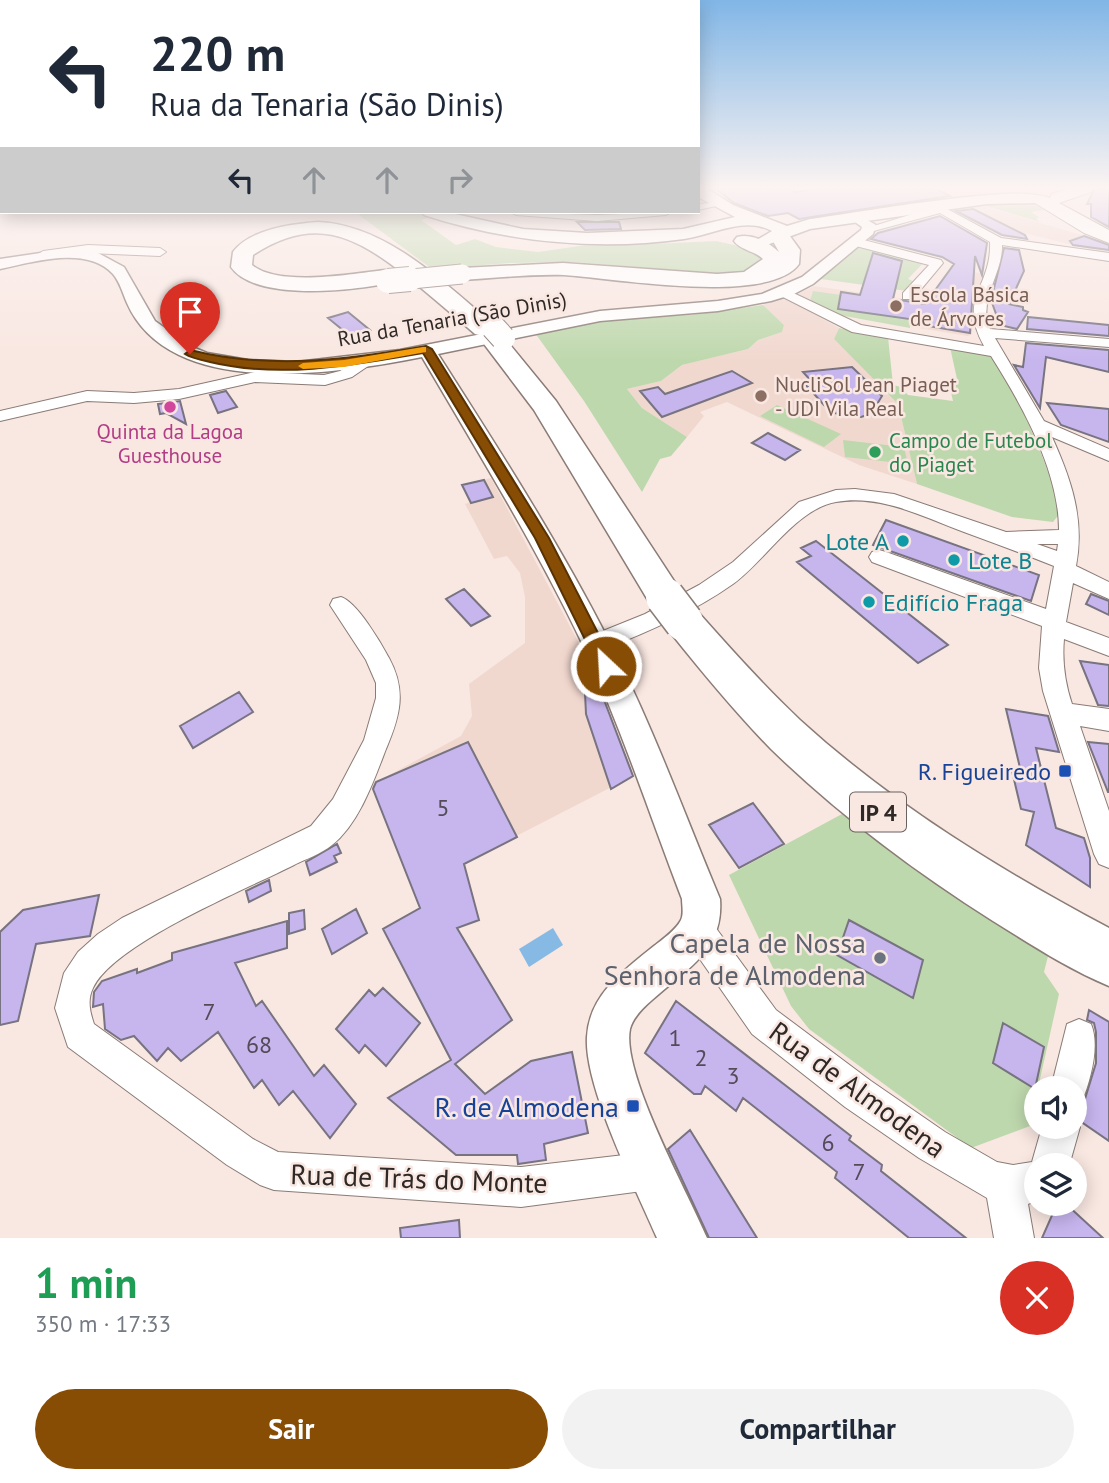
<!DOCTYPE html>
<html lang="pt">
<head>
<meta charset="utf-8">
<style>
  :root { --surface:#fff; --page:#f2f2f3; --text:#1f2937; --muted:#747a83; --accent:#884d05 }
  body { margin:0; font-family:"PT Sans",sans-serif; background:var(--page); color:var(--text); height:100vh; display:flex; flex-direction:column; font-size:26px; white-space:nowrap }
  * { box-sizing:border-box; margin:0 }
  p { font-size:23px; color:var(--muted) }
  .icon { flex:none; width:38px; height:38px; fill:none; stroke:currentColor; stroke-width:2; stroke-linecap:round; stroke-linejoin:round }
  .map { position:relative; height:1238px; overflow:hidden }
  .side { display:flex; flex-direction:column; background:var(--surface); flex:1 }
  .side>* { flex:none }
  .top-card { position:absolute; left:0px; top:0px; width:700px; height:214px; box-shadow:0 4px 18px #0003; background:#fff; color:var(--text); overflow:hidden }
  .fabs { position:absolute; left:1024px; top:1076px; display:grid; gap:14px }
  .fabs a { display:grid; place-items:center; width:63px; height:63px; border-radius:50%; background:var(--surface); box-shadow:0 4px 18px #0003; font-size:35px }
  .pin { position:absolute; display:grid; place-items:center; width:60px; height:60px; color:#fff; margin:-72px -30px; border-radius:50% 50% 50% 0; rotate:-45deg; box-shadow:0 0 7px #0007 }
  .pin .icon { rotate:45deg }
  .me { position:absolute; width:77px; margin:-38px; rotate:335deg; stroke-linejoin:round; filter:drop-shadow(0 0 5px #0008) }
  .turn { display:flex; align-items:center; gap:24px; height:147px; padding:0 35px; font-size:32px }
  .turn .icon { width:91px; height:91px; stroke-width:2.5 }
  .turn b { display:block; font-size:49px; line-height:60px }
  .lanes { display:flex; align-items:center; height:66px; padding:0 35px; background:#0003; justify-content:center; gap:35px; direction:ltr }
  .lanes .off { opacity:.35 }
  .round { display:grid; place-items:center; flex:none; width:74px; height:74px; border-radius:37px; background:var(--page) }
  .overview { display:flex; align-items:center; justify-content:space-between; height:119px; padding:0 35px }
  h1 { font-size:42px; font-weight:800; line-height:52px; color:#1e9e55 }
  .action { display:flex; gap:14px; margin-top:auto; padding:14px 35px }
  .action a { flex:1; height:80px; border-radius:42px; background:var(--accent); color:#fff; font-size:28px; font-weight:800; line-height:80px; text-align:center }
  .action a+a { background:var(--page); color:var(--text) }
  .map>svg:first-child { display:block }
  .built { fill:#f1d8cf }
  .green { fill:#bed8ad }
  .water { fill:#86bae4 }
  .building { fill:#c7b5ee; stroke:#777380; stroke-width:2 }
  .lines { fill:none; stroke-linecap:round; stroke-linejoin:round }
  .minor-casing { stroke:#8a7b75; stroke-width:2 }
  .tertiary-casing { stroke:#8a7b75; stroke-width:3 }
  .secondary-casing { stroke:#8a7b75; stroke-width:3 }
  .primary-casing { stroke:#8a7b75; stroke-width:2 }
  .trunk-casing { stroke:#8a7b75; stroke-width:3 }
  .minor { fill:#fff; fill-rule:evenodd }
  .tertiary { fill:#fff; fill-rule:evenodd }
  .secondary { fill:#fff; fill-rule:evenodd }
  .primary { fill:#fff; fill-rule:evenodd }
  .trunk { fill:#fff; fill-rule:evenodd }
  .trunk-bridge-far2-casing { stroke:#8a7b75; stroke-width:21; stroke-linecap:butt }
  .trunk-bridge-far1-casing { stroke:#8a7b75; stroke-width:26; stroke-linecap:butt }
  .trunk-bridge-casing { stroke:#8a7b75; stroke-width:41; stroke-linecap:butt }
  .trunk-bridge-far2 { stroke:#fff; stroke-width:19 }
  .trunk-bridge-far1 { stroke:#fff; stroke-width:24 }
  .trunk-bridge { stroke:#fff; stroke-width:38 }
  .route { fill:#884d05; stroke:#583203; stroke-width:2 }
  .slow { fill:#f59e0b }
  .education-dot { fill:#8d6e63; stroke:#f9e7e1; stroke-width:2.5 }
  .hotel-dot { fill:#d1479c; stroke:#f9e7e1; stroke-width:2.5 }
  .leisure-dot { fill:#2e9e5b; stroke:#f9e7e1; stroke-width:2.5 }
  .culture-dot { fill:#0f9aa8; stroke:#f9e7e1; stroke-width:2.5 }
  .transit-dot { fill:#1a4fb4; stroke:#f9e7e1; stroke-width:2.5 }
  .worship-dot { fill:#6b7280; stroke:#f9e7e1; stroke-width:2.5 }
  .labels { text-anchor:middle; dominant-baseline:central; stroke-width:5; stroke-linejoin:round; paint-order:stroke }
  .far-education-label { font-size:21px; fill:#785e54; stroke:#f9e7e1; text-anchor:start }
  .far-street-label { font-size:21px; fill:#2e2826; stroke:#f9e7e1 }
  .far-hotel-label { font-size:21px; fill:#b23c85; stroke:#f9e7e1 }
  .far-leisure-label { font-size:21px; fill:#27864d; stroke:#f9e7e1; text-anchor:start }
  .shield { fill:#f9e7e1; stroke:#6b615e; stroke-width:2 }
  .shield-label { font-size:23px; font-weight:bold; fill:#2e2826 }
  .culture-label { font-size:24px; fill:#0d838f; stroke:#f9e7e1; text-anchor:start }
  .transit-label { font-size:24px; fill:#164399; stroke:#f9e7e1; text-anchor:end }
  .near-number-label { font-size:24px; fill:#544b58 }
  .near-worship-label { font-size:28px; fill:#5b616d; stroke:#f9e7e1; text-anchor:end }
  .near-street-label { font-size:28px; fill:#2e2826; stroke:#f9e7e1 }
  .near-transit-label { font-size:28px; fill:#164399; stroke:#f9e7e1; text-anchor:end }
</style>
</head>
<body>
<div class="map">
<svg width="1109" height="1238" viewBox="0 0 1109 1238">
  <rect width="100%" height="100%" fill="#f9e7e1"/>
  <path class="built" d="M 969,202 L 1109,243 L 1109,254 L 1024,233 L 983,229 L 945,209 Z
    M 952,267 L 983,274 L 973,309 L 972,334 L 968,336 L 839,315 L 798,294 L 814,286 L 926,302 Z
    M 782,296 L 839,328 L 834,339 L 898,404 L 917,484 L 859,465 L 727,402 L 700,412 L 704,416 L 687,437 L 642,408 L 627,389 L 661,381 L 682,365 L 748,349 L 758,340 L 782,332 L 784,325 L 763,305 Z
    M 491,478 L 581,647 L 602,692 L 633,776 L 413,889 L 371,785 L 461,736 L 472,716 L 469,684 L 525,643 L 525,597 L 520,573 L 507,556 L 494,559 L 465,504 L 471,502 L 462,485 Z"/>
  <path class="green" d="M 1033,202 L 1045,210 L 1031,212 L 1039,217 L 1036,219 L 1040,222 L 976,203 Z
    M 355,212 L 416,212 L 431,217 L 421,220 L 456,245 L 475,239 L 496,247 L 538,252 L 586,245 L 581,242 L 629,245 L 716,241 L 762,251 L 768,256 L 744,273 L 728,274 L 573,262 L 510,263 L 432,269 Z
    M 862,245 L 925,261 L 908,279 L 916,282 L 907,291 L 821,279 Z
    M 813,291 L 841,295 L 910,319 L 910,328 L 839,315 L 810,301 Z
    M 763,305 L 784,325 L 782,332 L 758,340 L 748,349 L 682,365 L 661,381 L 627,389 L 642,408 L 687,437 L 671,456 L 660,459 L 642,492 L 584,401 L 535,333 L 627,317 L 691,315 Z
    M 839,328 L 888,337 L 893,385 L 901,387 L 908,395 L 953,401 L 948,379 L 957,379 L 950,347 L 993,355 C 1022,405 1045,456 1061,512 L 1053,522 L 1012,517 L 917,484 L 898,404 L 834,339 Z
    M 777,405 L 841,434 L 824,447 L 760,416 Z
    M 843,440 L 904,447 L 908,464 L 845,457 Z
    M 842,814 L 926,877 L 1049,952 L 1044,972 L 1059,994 L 1038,1088 L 1036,1088 L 1030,1126 L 971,1148 L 809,1029 L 791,1006 L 729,875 Z"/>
  <path class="water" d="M 553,928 L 563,945 L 529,967 L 519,949 Z"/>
  <path class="building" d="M 715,188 L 794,188 L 794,192 L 824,188 L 935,188 L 950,196 L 799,219 L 788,213 L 768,216 L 734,203 Z
    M 1095,188 L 1109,189 L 1109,227 L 1091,217 L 1091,204 L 1087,204 Z
    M 973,209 L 1025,235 L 1027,239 L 1002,235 L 956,211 Z
    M 940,216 L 987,243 L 982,275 L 975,256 L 970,333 L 910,323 L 910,319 L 838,309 L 841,292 L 860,295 L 873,253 L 902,261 L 893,299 L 925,304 L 954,264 L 942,257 L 871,239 L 878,233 Z
    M 577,222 L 619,222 L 621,229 L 585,230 Z
    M 1084,236 L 1109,245 L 1109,250 L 1073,245 L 1070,241 Z
    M 1004,248 L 1019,250 L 1024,271 L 1009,304 L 1023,307 L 1023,310 L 1028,312 L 1017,329 L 1000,325 L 991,300 Z
    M 348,312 L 370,330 L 350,336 L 328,318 Z
    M 1028,317 L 1109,325 L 1109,336 L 1027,329 Z
    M 1026,343 L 1109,350 L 1109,372 L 1046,357 L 1040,408 L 1014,365 L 1023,367 Z
    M 852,367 L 882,396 L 871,414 L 861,417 L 834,413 L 824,405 L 805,384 L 813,383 L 803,372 Z
    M 732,371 L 752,383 L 662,417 L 640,391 L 658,387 L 665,394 Z
    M 226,391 L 237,407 L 218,413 L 210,395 Z
    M 180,401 L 186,424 L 166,413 L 160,414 L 158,404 Z
    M 1047,403 L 1109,409 L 1109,442 L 1061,425 Z
    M 768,433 L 800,450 L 785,460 L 752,443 Z
    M 484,480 L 493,497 L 471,503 L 462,485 Z
    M 886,520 L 1039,575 L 1031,601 L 873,545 Z
    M 816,541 L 862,577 L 948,645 L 918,663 L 797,562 L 811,556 L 801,548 Z
    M 464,589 L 490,616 L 471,626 L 446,599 Z
    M 1091,594 L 1109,601 L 1109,615 L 1086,604 Z
    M 1080,661 L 1109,665 L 1109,706 L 1098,705 Z
    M 239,692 L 253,712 L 193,748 L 180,726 Z
    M 601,692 L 633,776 L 611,789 L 586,714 L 585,693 Z
    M 1006,709 L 1048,716 L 1059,752 L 1036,748 L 1056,828 L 1084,838 L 1090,858 L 1090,887 L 1026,845 L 1034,812 L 1021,809 L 1012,771 L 1021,772 Z
    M 468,742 L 517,837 L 464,864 L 479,920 L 457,928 L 512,1020 L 455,1064 L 485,1094 L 531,1061 L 572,1052 L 588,1133 L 544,1144 L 546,1160 L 518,1164 L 517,1155 L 456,1155 L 388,1098 L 451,1060 L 383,929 L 420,908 L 373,789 L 376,782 Z
    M 1088,742 L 1109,744 L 1109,792 L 1108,792 Z
    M 753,803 L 784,844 L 739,868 L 709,825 Z
    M 337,844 L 341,853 L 334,856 L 337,862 L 310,875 L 306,862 Z
    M 269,880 L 271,891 L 249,902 L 246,891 Z
    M 99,895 L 90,936 L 36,944 L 18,1021 L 0,1025 L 0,932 L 23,910 Z
    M 356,909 L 367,933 L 332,954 L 322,929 Z
    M 304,910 L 305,929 L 289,934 L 289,913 Z
    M 849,920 L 923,960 L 913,998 L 837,955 Z
    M 287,921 L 287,948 L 235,963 L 256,1006 L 262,1001 L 314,1076 L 324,1065 L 356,1104 L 330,1138 L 293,1091 L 279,1105 L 262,1080 L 254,1088 L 218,1032 L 181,1061 L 168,1048 L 157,1061 L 134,1036 L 121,1040 L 105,1029 L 103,1004 L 93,1007 L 94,992 L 102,981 L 137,969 L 137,973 L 172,960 L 172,953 Z
    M 383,988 L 420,1023 L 386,1066 L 365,1045 L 359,1053 L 336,1029 L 369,990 L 375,996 Z
    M 676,1001 L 851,1136 L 849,1140 L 882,1165 L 881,1171 L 966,1238 L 909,1238 L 835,1178 L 837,1172 L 743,1098 L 736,1111 L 705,1086 L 701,1094 L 694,1094 L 645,1053 Z
    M 1089,1010 L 1109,1022 L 1109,1141 L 1080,1121 L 1075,1112 L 1076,1106 L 1084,1102 L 1096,1063 L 1096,1032 L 1094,1023 L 1087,1020 Z
    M 1003,1023 L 1044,1047 L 1035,1089 L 993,1063 Z
    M 690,1130 L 757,1238 L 709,1238 L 668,1149 Z
    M 1057,1204 L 1066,1204 L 1103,1238 L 1042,1238 Z
    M 459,1220 L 460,1238 L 401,1238 L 400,1228 Z"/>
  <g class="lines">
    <g class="minor-casing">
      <path id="minor" d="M 936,203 L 1001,238 L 1109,253 L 1109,261 L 1002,245 C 1003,274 977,301 990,329 L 1109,339 L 1109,347 L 995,338 L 1044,421 L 1109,449 L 1109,461 L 1052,437 C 1071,479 1085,519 1076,566 L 1109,582 L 1109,599 L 1073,583 L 1066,622 L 1109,638 L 1109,656 L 1064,639 C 1062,661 1065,683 1072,704 L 1109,709 L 1109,731 L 1080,726 L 1109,811 L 1109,868 L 1099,864 L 1094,854 L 1043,691 L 1039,668 L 1042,626 L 872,562 L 869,557 L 872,552 L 879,550 L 886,552 L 1046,609 L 1054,566 C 1024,554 994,543 964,532 C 923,517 881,494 836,502 C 796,509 765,561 733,584 C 693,612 649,632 604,649 L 596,652 L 588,649 L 584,643 L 588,637 L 645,614 L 699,585 L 733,562 L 799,502 L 836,490 L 855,489 L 894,494 L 1006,532 L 1059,530 C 1059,471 1022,405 991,356 L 852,332 L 775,293 L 782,289 L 787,290 L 861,325 L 984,346 C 957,298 992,287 990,242 L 940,213 L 870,232 L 864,229 L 932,208 L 931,206 ZM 1037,544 L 1058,544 L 1057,551 Z
        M 698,204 L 711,203 L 716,206 L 698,210 Z
        M 511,212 L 597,215 L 671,212 L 666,215 L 597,221 L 516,215 Z
        M 856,238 L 941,260 L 943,263 L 913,299 L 903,299 L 903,293 L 929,265 L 852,245 L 852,239 Z
        M 88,245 L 160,248 L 166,252 L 160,256 L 88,253 L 43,259 L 37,255 L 43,251 Z
        M 369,354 L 374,356 L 377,359 L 374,362 L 352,377 L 325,385 L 255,382 L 179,399 L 134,403 L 87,401 L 0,421 L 0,411 L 87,391 L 134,393 L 179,389 L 255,372 L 324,375 L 340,371 Z
        M 341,597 C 357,602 381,643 389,658 C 407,691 400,716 386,749 C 374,780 359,824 332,845 C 321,854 306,859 294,865 C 247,889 114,943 93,988 C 87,1000 90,1012 94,1024 L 253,1139 L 278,1152 L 521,1167 L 650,1152 L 664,1157 L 669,1171 L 664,1185 L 650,1190 L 521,1207 L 274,1190 L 260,1185 L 227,1165 L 68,1047 L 55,1008 L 64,973 L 78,952 L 98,934 L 122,918 L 311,826 L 333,799 L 364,740 L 376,698 L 376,683 L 366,660 L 330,605 L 333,599 Z
        M 699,915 L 710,920 L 776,1010 L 871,1081 L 945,1132 L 997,1162 L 1013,1165 L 1032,1162 L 1042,1127 L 1074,1127 L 1074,1114 L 1080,1127 L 1069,1166 L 1036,1166 L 1036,1201 L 1028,1204 L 1034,1238 L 994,1238 L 987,1198 L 919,1158 L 845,1107 L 752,1034 L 688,942 L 683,931 L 688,920 Z
        M 1079,1019 L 1091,1024 C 1100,1045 1091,1079 1082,1101 L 1074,1104 L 1074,1088 L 1051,1088 L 1067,1024 Z"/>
    </g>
    <g class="tertiary-casing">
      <path id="tertiary" d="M 855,213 L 876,225 L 873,234 L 813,284 L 794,294 L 771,301 L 718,311 L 600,321 L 438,354 C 498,448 558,541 609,641 C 652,724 684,813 720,899 C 724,951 686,969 652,1000 C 644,1007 633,1017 630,1029 C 621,1073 688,1193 707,1238 L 657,1238 C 636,1189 584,1087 587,1037 C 589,995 624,970 654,946 C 663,939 676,930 681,920 C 684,914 682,905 682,899 C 649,813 620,724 581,641 C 534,543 477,451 422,357 C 352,371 245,387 179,355 C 156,344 137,326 127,303 C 123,294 120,282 113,274 C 87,245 32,262 0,269 L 0,259 L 61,250 L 98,253 L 124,267 L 155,321 L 190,346 L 207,353 L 248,360 L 297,362 L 400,350 L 600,311 L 718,301 L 762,294 L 802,277 L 861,230 L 862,227 L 848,217 Z"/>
    </g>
    <g class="secondary-casing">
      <path id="secondary" d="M 698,188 L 706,188 L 733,205 L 787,226 L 810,219 C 842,215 1027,182 1043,198 L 1035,203 L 987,204 L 810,229 L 764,246 L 755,241 L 772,231 C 744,216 713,235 684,239 C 597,251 507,242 424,215 L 422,212 L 446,212 L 523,229 L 587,233 L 683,229 L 735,217 L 698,197 Z"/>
    </g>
    <g class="primary-casing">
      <path id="primary" d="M 1069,188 L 1093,188 L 1091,192 L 1059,203 L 1109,230 L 1109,243 L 1084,233 L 1030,200 L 1039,195 L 1050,198 L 1052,194 Z"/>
    </g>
    <g class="trunk-casing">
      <path id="trunk" d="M 318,222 C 386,225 443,282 493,324 L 496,329 L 494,333 L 502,335 L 556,401 L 678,587 L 684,597 L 678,607 L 665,611 L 652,607 L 534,410 L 481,340 L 483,336 L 475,334 C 452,314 429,294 405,275 C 354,235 314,215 253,255 L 252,265 C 278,287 352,274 385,270 L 393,272 L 396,277 L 393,282 C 356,291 255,302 231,267 L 233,252 C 250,229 292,224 318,222 Z
        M 780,230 L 787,232 L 800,250 L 799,264 C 769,306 612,278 564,275 C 530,274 496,278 462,280 L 454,279 L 451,274 L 454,269 L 462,268 L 563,263 L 717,274 L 744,272 L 763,259 C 755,251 740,250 734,241 L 737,237 C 752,233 768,242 779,252 L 770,236 L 773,232 Z
        M 684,608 L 698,612 C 731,649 764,686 800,720 C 892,804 1000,870 1109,928 L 1109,986 C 1068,969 1030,944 993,921 C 914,871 838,814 771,749 C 735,712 702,672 670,632 L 665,622 L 670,612 Z"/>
    </g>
    <use href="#minor" class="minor"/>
    <use href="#tertiary" class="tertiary"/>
    <use href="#secondary" class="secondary"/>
    <use href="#primary" class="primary"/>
    <use href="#trunk" class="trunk"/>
    <g class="trunk-bridge-far2-casing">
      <path id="trunk-bridge-far2" d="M 391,281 L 462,274"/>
    </g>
    <g class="trunk-bridge-far1-casing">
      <path id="trunk-bridge-far1" d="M 388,281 L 410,279
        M 493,327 L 503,338"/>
    </g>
    <g class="trunk-bridge-casing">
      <path id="trunk-bridge" d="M 665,597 L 684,622"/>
    </g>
    <use href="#trunk-bridge-far2" class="trunk-bridge-far2"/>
    <use href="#trunk-bridge-far1" class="trunk-bridge-far1"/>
    <use href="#trunk-bridge" class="trunk-bridge"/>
  </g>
  <linearGradient id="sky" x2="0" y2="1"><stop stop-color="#81b6e6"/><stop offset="0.52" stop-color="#fcf4f2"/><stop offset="1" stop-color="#fcf4f2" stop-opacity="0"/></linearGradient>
  <rect width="1109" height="361" fill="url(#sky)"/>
  <path class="route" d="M 426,346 L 432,349 L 549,538 L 615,666 L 612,670 L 600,670 L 535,538 L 423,353 C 354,365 280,379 210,362 C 201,360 191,358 185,354 L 190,350 C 270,370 346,360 426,346 Z"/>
  <path class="slow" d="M 423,347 L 426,347 L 426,352 L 344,367 L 303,369 L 298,366 L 303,363 L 344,360 Z"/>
  <g class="education-dot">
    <circle cx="896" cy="306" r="7"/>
    <circle cx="761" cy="396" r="7"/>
  </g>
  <circle class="hotel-dot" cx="170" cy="407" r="7"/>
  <circle class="leisure-dot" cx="875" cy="452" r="7"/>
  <g class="culture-dot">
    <circle cx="903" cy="541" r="7"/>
    <circle cx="954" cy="560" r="7"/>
    <circle cx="869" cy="602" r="7"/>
  </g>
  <g class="transit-dot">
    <rect x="1058" y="764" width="14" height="14" rx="3.5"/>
    <rect x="626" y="1099" width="14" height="14" rx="3.5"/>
  </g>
  <circle class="worship-dot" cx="880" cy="958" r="7"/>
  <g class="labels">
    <g class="far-education-label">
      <text x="910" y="294">Escola Básica<tspan x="910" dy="24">de Árvores</tspan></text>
      <text x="775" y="384">NucliSol Jean Piaget<tspan x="775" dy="24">- UDI Vila Real</tspan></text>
    </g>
    <g class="far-street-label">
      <text transform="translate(452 319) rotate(-10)">Rua da Tenaria (São Dinis)</text>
    </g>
    <g class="far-hotel-label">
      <text x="170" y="431">Quinta da Lagoa<tspan x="170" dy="24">Guesthouse</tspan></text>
    </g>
    <g class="far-leisure-label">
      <text x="889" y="440">Campo de Futebol<tspan x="889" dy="24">do Piaget</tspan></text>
    </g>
    <rect class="shield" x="850" y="792.5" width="56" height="39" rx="5"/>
    <g class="shield-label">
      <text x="878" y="812">IP 4</text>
    </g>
    <g class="culture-label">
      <text x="889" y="541" text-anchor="end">Lote A</text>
      <text x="968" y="560">Lote B</text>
      <text x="883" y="602">Edifício Fraga</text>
    </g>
    <g class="transit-label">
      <text x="1051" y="771">R. Figueiredo</text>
    </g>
    <g class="near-number-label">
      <text x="443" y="807">5</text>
      <text x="209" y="1011">7</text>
      <text x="675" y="1037">1</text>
      <text x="259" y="1044">68</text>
      <text x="701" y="1057">2</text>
      <text x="733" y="1075">3</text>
      <text x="828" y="1142">6</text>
      <text x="859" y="1171">7</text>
    </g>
    <g class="near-worship-label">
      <text x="866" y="942">Capela de Nossa<tspan x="866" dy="32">Senhora de Almodena</tspan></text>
    </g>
    <g class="near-street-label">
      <text transform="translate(858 1089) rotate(36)">Rua de Almodena</text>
      <text transform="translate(419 1178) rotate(2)">Rua de Trás do Monte</text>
    </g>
    <g class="near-transit-label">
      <text x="619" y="1106">R. de Almodena</text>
    </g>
  </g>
</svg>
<div class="fabs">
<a><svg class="icon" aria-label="sound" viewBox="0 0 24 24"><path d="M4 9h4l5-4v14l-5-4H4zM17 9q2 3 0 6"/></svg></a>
<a><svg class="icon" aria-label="layers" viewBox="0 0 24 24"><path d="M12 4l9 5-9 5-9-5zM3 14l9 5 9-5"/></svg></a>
</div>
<div class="pin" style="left:190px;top:354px;background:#d93025"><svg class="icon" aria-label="arrive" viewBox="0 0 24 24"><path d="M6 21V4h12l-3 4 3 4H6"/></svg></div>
<svg class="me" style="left:606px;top:666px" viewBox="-20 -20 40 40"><circle r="17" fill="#884d05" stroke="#fff" stroke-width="3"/><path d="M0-11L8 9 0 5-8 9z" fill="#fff"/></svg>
<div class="top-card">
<div class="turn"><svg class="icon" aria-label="left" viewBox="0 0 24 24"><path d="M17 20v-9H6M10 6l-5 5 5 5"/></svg><div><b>220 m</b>Rua da Tenaria (São Dinis)</div></div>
<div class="lanes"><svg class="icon" aria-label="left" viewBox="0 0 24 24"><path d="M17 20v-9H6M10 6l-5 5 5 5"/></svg><svg class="icon off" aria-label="ahead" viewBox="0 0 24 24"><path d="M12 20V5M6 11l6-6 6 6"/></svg><svg class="icon off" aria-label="ahead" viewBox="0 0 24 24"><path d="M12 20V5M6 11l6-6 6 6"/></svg><svg class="icon off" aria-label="right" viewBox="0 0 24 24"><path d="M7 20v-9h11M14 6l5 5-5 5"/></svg></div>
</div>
</div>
<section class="side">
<div class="overview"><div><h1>1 min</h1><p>350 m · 17:33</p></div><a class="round" style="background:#d93025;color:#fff"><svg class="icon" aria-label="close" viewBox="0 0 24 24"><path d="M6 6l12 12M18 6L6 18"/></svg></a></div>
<div class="action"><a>Sair</a><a>Compartilhar</a></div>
</section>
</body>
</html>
